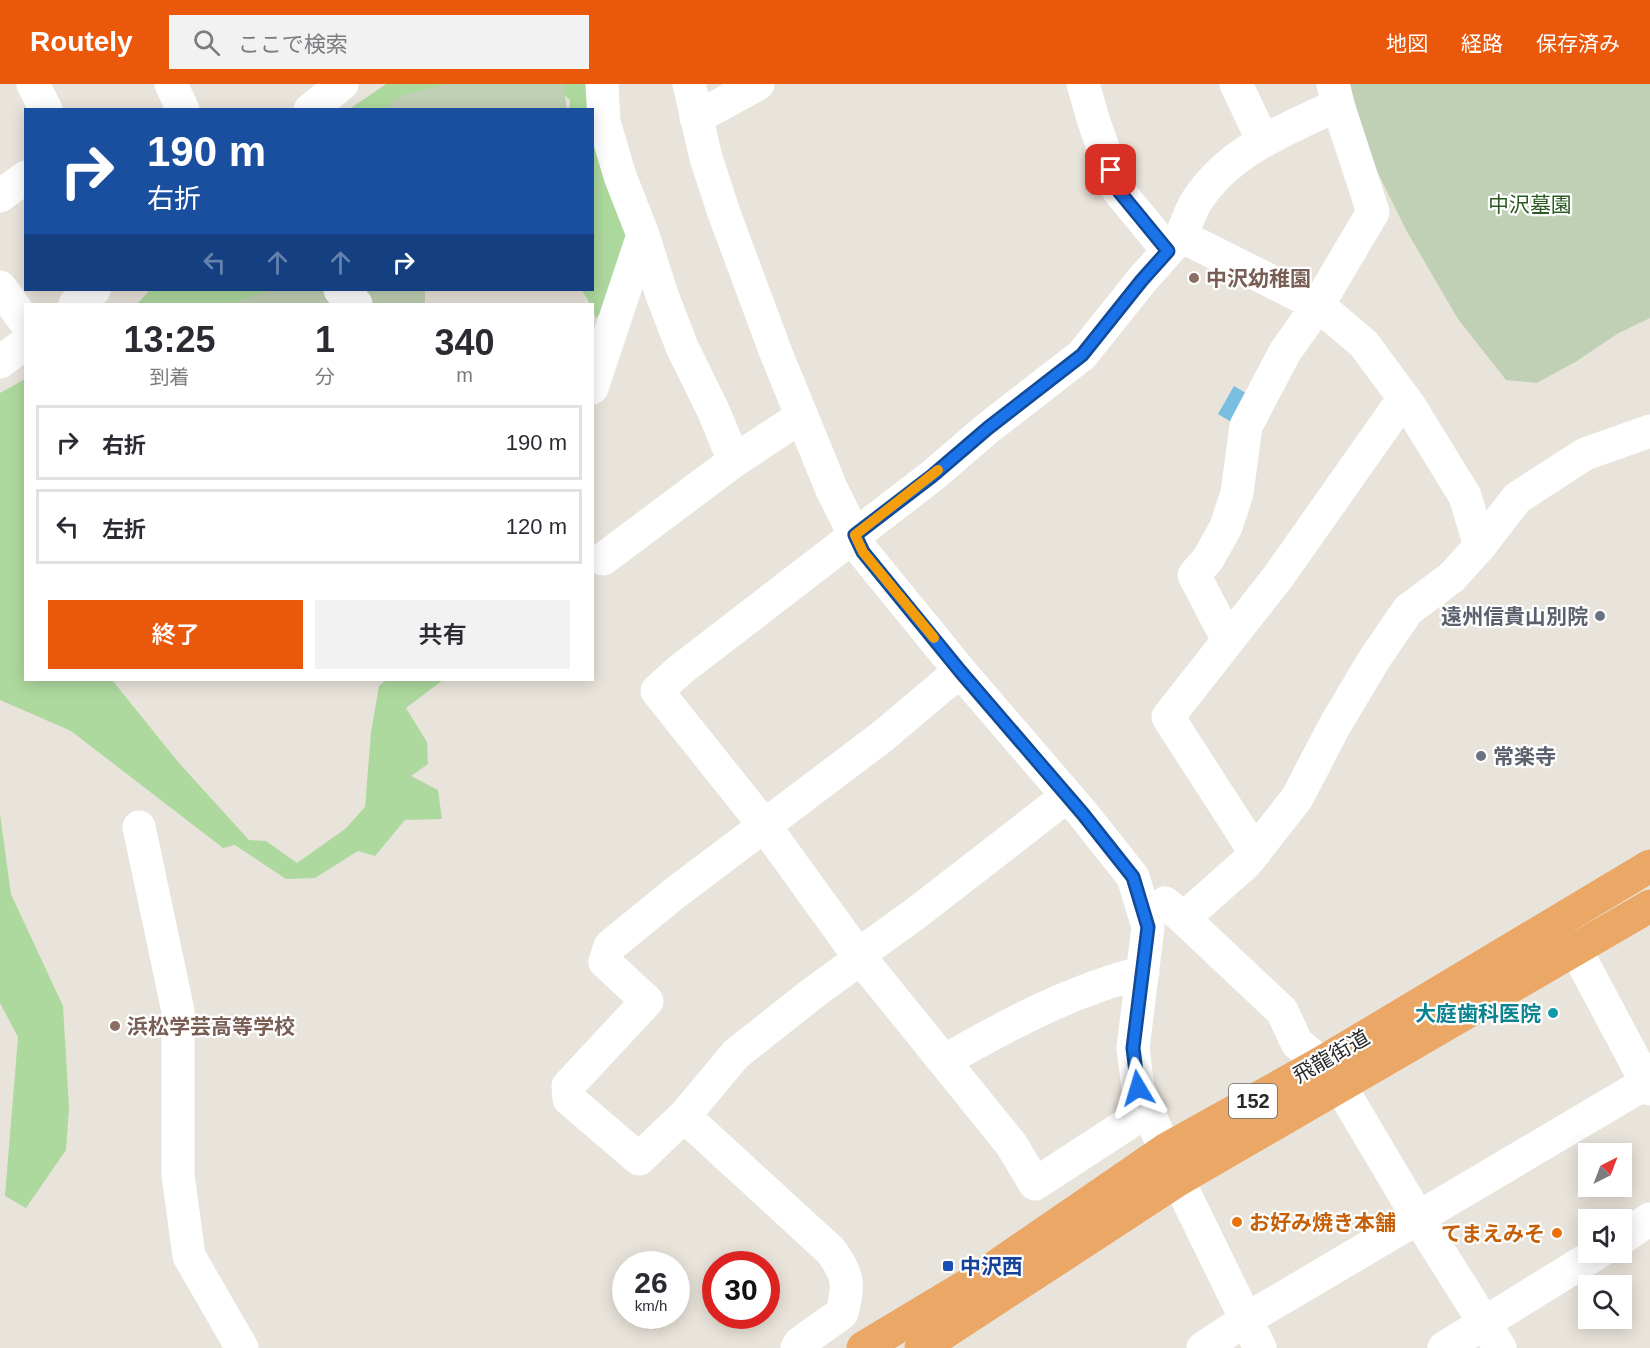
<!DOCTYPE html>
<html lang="ja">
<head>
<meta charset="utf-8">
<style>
  :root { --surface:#fff; --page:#f2f2f3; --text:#2b2b33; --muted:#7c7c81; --line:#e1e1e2; --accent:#ea580c }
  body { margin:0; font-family:Helvetica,"Noto Sans JP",sans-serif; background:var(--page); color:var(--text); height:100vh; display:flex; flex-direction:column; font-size:22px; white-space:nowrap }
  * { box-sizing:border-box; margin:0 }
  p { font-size:20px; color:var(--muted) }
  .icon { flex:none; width:33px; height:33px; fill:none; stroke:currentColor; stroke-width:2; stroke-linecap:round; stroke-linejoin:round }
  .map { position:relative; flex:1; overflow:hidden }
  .sheet { position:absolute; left:24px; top:219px; width:570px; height:378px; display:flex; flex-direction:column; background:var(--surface); border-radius:0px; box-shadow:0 3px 15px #0003 }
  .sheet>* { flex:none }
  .top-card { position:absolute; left:24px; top:24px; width:570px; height:183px; border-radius:0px; box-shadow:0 3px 15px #0003; background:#1a4fa0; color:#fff; overflow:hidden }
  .needle { width:39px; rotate:42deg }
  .fabs { position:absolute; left:1578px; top:1059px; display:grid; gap:12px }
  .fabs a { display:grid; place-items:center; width:54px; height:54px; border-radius:0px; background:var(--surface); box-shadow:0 3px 15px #0003; font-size:30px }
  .speed { position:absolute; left:612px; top:1167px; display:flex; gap:12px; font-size:30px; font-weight:700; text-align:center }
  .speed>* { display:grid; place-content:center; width:78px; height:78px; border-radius:50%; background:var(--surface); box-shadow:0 3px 15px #0003; line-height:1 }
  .speed small { font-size:15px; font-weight:400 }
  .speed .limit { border:9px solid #d22; background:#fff; color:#111 }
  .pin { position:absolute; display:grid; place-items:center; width:51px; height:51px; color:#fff; margin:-26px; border-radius:12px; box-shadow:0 3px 9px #0006 }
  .me { position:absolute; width:66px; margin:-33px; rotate:353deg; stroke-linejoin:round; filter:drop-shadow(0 0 4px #0008) }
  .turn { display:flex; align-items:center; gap:21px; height:126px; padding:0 24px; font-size:27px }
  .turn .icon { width:78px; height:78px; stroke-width:2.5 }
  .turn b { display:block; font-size:42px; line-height:51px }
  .lanes { display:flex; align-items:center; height:57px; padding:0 24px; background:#0003; justify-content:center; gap:30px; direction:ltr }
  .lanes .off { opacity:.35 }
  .eta { display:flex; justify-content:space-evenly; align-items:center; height:102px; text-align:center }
  .eta b { font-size:36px; font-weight:600; line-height:42px }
  .button { display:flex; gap:12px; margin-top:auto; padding:12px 24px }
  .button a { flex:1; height:69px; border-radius:0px; background:var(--accent); color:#fff; font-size:24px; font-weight:600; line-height:69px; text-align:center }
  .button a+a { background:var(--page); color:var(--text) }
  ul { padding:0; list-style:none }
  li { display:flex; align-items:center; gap:18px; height:75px; margin:0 12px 9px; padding:0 12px; border:3px solid var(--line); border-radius:0px }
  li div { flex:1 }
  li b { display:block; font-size:22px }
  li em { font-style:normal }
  header { display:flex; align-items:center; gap:36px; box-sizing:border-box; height:84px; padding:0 30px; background:var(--accent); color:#fff }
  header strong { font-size:28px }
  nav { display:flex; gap:33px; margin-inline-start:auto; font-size:21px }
  .search { width:420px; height:54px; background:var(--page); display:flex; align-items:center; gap:15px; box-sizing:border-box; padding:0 21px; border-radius:0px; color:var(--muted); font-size:22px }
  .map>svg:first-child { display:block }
  .green { fill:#aed99e }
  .cemetery { fill:#c0d0b4 }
  .water { fill:#7abedf }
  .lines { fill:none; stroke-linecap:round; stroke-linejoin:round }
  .minor { stroke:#fff; stroke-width:33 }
  .highway { stroke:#eaa765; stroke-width:33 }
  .route-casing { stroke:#114b97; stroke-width:15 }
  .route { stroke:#1a73e8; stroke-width:10 }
  .slow { stroke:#f59e0b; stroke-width:10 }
  .education-dot { fill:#8d6e63; stroke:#fff; stroke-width:2 }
  .worship-dot { fill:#6b7280; stroke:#fff; stroke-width:2 }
  .culture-dot { fill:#0f9aa8; stroke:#fff; stroke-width:2 }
  .food-dot { fill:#e8710a; stroke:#fff; stroke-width:2 }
  .transit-dot { fill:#1a4fb4; stroke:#fff; stroke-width:2 }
  .labels { text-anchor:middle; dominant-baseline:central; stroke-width:4.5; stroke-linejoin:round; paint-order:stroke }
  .shield { fill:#fff; stroke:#686868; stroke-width:1.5 }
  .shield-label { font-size:20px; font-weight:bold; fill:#282828 }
  .park-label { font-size:21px; fill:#2a5b22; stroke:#fff }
  .education-label { font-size:21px; font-weight:bold; fill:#785e54; stroke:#fff; text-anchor:start }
  .worship-label { font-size:21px; font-weight:bold; fill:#5b616d; stroke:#fff; text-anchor:end }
  .culture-label { font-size:21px; font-weight:bold; fill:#0d838f; stroke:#fff; text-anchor:end }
  .street-label { font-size:21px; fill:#282828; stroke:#fff }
  .food-label { font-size:21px; font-weight:bold; fill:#c56008; stroke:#fff; text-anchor:start }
  .transit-label { font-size:21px; font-weight:bold; fill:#164399; stroke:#fff; text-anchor:start }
</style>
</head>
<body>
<header>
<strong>Routely</strong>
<div class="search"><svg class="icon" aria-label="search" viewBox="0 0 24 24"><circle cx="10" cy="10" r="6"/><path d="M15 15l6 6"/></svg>ここで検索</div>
<nav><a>地図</a><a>経路</a><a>保存済み</a></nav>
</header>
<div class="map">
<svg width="1650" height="1264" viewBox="0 0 1650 1264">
  <rect width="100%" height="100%" fill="#e9e4db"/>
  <path class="green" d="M 386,0 L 508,0 L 450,25 L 348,26 Z
    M 551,0 L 595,0 L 633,143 L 609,218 L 596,234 L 593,226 L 592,220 L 590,220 L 582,206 L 592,206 L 592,26 L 569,25 L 570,16 Z
    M 150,206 L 323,206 L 275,220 L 137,220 Z
    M 25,295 L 26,596 L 112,596 L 179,679 L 249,756 L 266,757 L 297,779 L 345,745 L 365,723 L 371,648 L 379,602 L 386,596 L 443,596 L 406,624 L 427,658 L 428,680 L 411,692 L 438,706 L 442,735 L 405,736 L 375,772 L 358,767 L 315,794 L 286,795 L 235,761 L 223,764 L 71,647 L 0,616 L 0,309 Z
    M 0,730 L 11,810 L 63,922 L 69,1023 L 66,1066 L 26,1124 L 5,1112 L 18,953 L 0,919 Z"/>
  <path class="cemetery" d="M 447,0 L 563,0 L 567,25 L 382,25 L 403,11 Z
    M 1350,0 L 1650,0 L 1650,234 L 1617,250 L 1577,277 L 1537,299 L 1506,296 L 1458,235 L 1406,146 L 1369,71 Z
    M 272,206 L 425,206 L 425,220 L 229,220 Z"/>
  <path class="water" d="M 1234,302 L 1249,311 L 1233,339 L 1218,330 Z"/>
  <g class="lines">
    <path class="minor" d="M 33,0 L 46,26
      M 171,0 L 183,26
      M 602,0 L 604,38 L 620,92 L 643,151 L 662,211 L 682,263 L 713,326 L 734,377
      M 689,0 L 706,74 L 724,129 L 776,269 L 832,406 L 863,468 L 960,587 L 1083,730 L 1133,793 L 1148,843 L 1133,964 L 1138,1004 L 1178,1096 L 1260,1264
      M 1083,0 L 1094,38 L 1118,106 L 1168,167
      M 1236,0 L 1263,57
      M 310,26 L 342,0
      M 696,34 L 758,0
      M 0,112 L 26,93
      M 1181,152 C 1186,141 1190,128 1196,118 C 1228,67 1286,45 1338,21
      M 0,203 L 26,239
      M 340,206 L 356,220
      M 75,220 L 94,206
      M 0,278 L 26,259
      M 592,304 L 643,151
      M 1480,462 L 1517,414 L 1585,370 L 1650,347
      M 603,475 L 734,377 L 802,332
      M 139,743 L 178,927 L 178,1091 L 189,1172 L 242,1264
      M 1255,768 L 1168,633 L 1278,493 L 1404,314
      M 1165,819 L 1181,832 L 1282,927 L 1297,959 L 1321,979
      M 1181,832 L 1192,827 L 1246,779 L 1297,714 L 1335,641 L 1375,574 L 1408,526 L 1452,493 L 1480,462 L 1465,412 L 1409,321 L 1364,260 L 1318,221 L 1373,128 L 1338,21 L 1333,0
      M 1576,866 L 1650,1005
      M 858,871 L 915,830 L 1067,712
      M 944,977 C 1009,940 1070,907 1143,888
      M 1340,1002 L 1419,1135 L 1500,1264
      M 1147,1027 L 1035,1100 L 1011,1060 L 858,871 L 764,741 L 657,607 L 680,586 L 932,392 L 988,344 L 1082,271 L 1142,196 L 1181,152 L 1318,221 L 1285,268 L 1246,342 L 1237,409 L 1226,443 L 1208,475 L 1194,491 L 1228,556
      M 684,1032 L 639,1075 L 569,1015 L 568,1002 L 647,917 L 605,878 L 610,862 L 675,809 L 883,652 L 960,587
      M 1622,1154 L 1650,1135
      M 797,1264 L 800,1259 L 842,1229 C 849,1200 849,1192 831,1167 L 684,1032 L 736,970 L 813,909 L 861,874
      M 1203,1264 L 1247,1235 L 1646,999
      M 1444,1264 L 1599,1168"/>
    <path class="highway" d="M 863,1264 L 976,1196 L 1165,1066 L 1321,979 L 1650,782
      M 921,1264 L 1178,1096 L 1650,822"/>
  </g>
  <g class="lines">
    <g class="route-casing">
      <path id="route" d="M 1111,86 L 1118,106 L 1168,167 L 1142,196 L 1082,271 L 988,344 L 932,392 L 855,451 L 863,468 L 960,587 L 1083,730 L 1133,793 L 1148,843 L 1133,964 L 1138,1004"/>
    </g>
    <use href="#route" class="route"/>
    <path class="slow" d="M 934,554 L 863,468 L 855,451 L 938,386"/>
  </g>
  <g class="education-dot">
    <circle cx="1194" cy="194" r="6"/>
    <circle cx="115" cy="942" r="6"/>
  </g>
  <g class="worship-dot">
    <circle cx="1600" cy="532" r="6"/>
    <circle cx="1481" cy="672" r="6"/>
  </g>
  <circle class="culture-dot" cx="1553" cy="929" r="6"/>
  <g class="food-dot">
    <circle cx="1237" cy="1138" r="6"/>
    <circle cx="1557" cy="1149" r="6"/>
  </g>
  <rect class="transit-dot" x="942" y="1176" width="12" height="12" rx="3"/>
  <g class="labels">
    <rect class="shield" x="1229" y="1000" width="48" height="34" rx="4.5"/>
    <g class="shield-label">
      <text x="1253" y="1017">152</text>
    </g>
    <g class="park-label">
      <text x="1530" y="120">中沢墓園</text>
    </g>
    <g class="education-label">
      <text x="1206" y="194">中沢幼稚園</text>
      <text x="127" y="942">浜松学芸高等学校</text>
    </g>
    <g class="worship-label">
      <text x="1588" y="532">遠州信貴山別院</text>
      <text x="1493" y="672" text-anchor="start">常楽寺</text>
    </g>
    <g class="culture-label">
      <text x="1541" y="929">大庭歯科医院</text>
    </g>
    <g class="street-label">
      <text transform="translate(1331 972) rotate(-30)">飛龍街道</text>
    </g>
    <g class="food-label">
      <text x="1249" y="1138">お好み焼き本舗</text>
      <text x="1545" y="1149" text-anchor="end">てまえみそ</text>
    </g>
    <g class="transit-label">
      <text x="960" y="1182">中沢西</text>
    </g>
  </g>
</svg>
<div class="fabs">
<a><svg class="needle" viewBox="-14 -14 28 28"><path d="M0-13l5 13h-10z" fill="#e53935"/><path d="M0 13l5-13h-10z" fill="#7c7c81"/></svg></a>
<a><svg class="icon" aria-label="sound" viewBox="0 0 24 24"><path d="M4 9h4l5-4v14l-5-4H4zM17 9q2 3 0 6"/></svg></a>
<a><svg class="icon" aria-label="search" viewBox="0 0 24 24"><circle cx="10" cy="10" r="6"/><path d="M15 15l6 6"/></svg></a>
</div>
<div class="speed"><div>26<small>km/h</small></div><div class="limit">30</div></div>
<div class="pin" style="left:1111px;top:86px;background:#d93025"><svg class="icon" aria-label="arrive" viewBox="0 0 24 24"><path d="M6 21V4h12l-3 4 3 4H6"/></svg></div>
<svg class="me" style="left:1138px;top:1004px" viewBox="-20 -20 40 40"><path d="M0-17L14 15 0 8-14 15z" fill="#1a73e8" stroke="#fff" stroke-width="4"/></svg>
<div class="top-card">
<div class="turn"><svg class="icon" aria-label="right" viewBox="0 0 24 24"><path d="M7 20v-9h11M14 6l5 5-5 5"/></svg><div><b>190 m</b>右折</div></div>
<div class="lanes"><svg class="icon off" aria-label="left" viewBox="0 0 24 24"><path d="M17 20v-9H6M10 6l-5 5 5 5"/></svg><svg class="icon off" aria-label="ahead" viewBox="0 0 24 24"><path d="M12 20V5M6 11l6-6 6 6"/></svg><svg class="icon off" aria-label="ahead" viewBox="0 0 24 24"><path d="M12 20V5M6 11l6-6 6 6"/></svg><svg class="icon" aria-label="right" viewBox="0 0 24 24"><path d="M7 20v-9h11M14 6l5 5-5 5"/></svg></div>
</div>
<section class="sheet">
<div class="eta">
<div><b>13:25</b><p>到着</p></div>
<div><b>1</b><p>分</p></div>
<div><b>340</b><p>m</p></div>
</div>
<ul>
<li><svg class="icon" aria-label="right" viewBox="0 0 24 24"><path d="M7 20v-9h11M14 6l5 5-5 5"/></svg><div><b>右折</b></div><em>190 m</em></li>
<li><svg class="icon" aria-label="left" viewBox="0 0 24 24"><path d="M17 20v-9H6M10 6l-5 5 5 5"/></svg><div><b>左折</b></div><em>120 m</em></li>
</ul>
<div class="button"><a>終了</a><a>共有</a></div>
</section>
</div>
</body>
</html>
